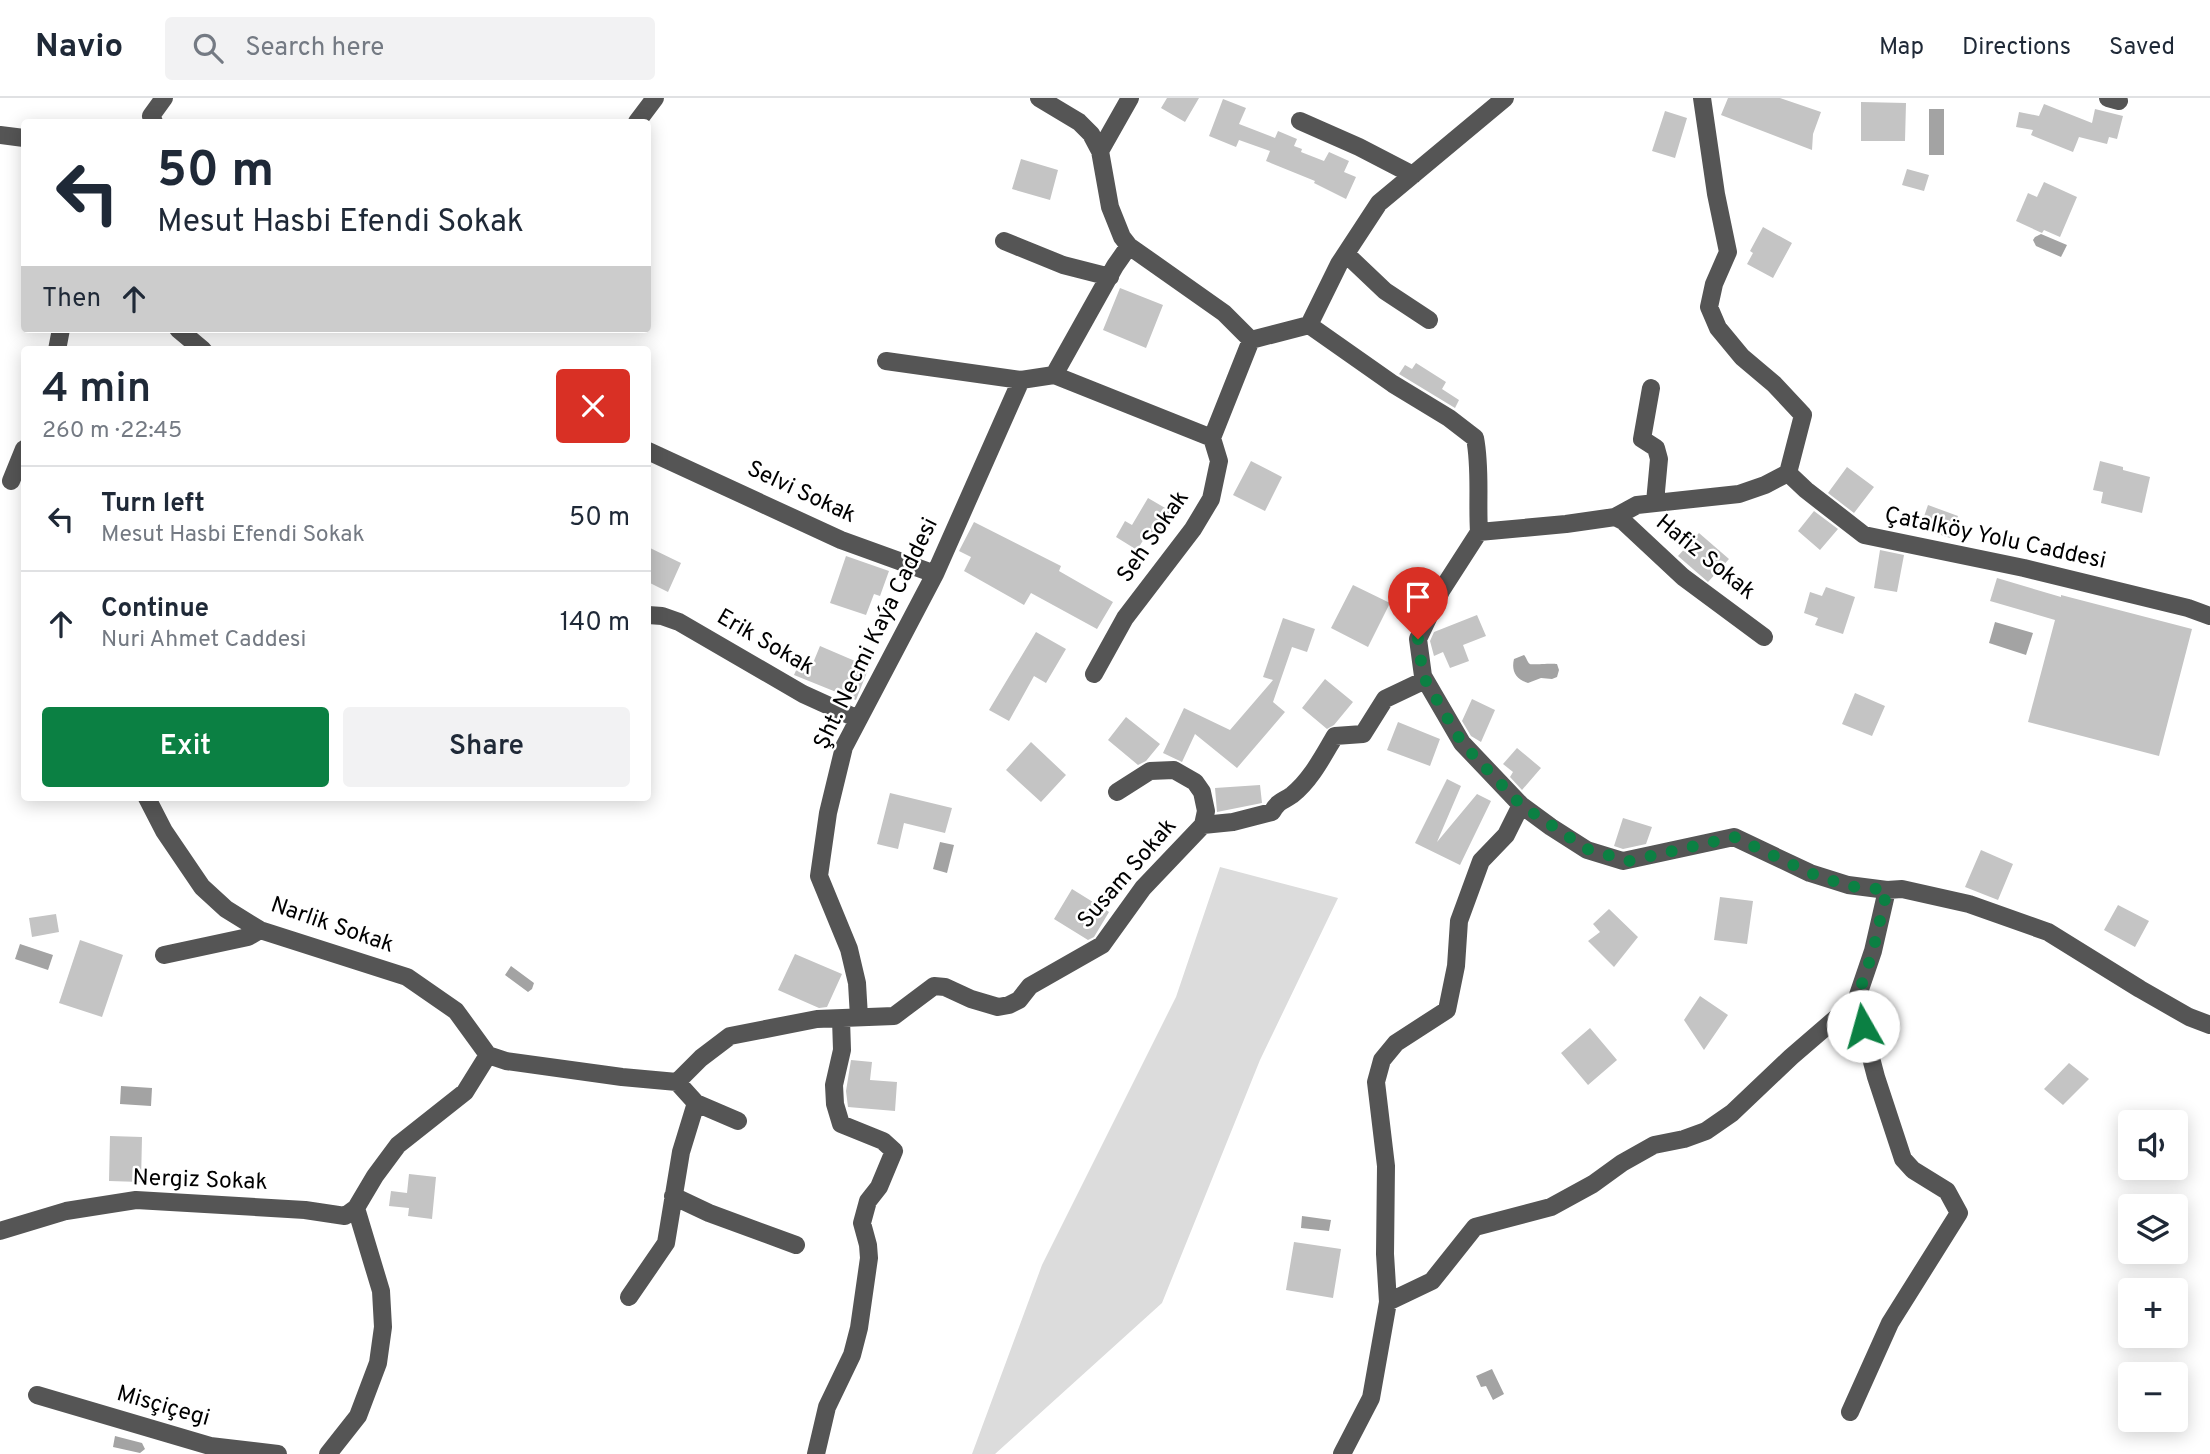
<!DOCTYPE html>
<html lang="en">
<head>
<meta charset="utf-8">
<style>
  :root { --surface:#fff; --page:#f2f2f3; --text:#1f2937; --muted:#747a83; --line:#e0e1e3; --accent:#0b8043 }
  body { margin:0; font-family:Overpass,sans-serif; background:var(--page); color:var(--text); height:100vh; display:flex; flex-direction:column; font-size:26px; white-space:nowrap }
  * { box-sizing:border-box; margin:0 }
  p { font-size:23px; color:var(--muted) }
  .icon { flex:none; width:38px; height:38px; fill:none; stroke:currentColor; stroke-width:2; stroke-linecap:round; stroke-linejoin:round }
  .map { position:relative; flex:1; overflow:hidden }
  .panel { position:absolute; left:21px; top:248px; width:630px; height:455px; display:flex; flex-direction:column; background:var(--surface); border-radius:7px; box-shadow:0 4px 18px #0003 }
  .panel>* { flex:none }
  .top-card { position:absolute; left:21px; top:21px; width:630px; height:214px; border-radius:7px; box-shadow:0 4px 18px #0003; background:#fff; color:var(--text); overflow:hidden }
  .fabs { position:absolute; left:2118px; top:1012px; display:grid; gap:14px }
  .fabs a { display:grid; place-items:center; width:70px; height:70px; border-radius:7px; background:var(--surface); box-shadow:0 4px 18px #0003; font-size:35px }
  .pin { position:absolute; display:grid; place-items:center; width:60px; height:60px; color:#fff; margin:-72px -30px; border-radius:50% 50% 50% 0; rotate:-45deg; box-shadow:0 0 7px #0007 }
  .pin .icon { rotate:45deg }
  .me { position:absolute; width:77px; margin:-38px; rotate:353deg; stroke-linejoin:round; filter:drop-shadow(0 0 5px #0008) }
  .turn { display:flex; align-items:center; gap:24px; height:147px; padding:0 21px; font-size:32px }
  .turn .icon { width:91px; height:91px; stroke-width:2.5 }
  .turn b { display:block; font-size:49px; line-height:60px }
  .then { display:flex; align-items:center; height:66px; padding:0 21px; background:#0003; gap:14px; font-size:26px }
  .round { display:grid; place-items:center; flex:none; width:74px; height:74px; border-radius:7px; background:var(--page) }
  .headline { display:flex; align-items:center; justify-content:space-between; height:119px; padding:0 21px }
  h1 { font-size:42px; font-weight:600; line-height:52px }
  .primary-button { display:flex; gap:14px; margin-top:auto; padding:14px 21px }
  .primary-button a { flex:1; height:80px; border-radius:7px; background:var(--accent); color:#fff; font-size:28px; font-weight:600; line-height:80px; text-align:center }
  .primary-button a+a { background:var(--page); color:var(--text) }
  ul { padding:0; list-style:none }
  li { display:flex; align-items:center; gap:21px; height:105px; padding:0 21px; border-top:2px solid var(--line) }
  li div { flex:1 }
  li b { display:block; font-size:26px }
  li em { font-style:normal }
  header { display:flex; align-items:center; gap:42px; box-sizing:border-box; height:98px; padding:0 35px; background:var(--surface); border-bottom:2px solid var(--line) }
  header strong { font-size:33px }
  nav { display:flex; gap:38px; margin-inline-start:auto; font-size:24px }
  .search { width:490px; height:63px; background:var(--page); display:flex; align-items:center; gap:18px; box-sizing:border-box; padding:0 24px; border-radius:7px; color:var(--muted); font-size:26px }
  .map>svg:first-child { display:block }
  .green { fill:#dcdcdc }
  .water { fill:#a3a3a3 }
  .building { fill:#c4c4c4 }
  .lines { fill:none; stroke-linecap:round; stroke-linejoin:round }
  .minor { stroke:#555; stroke-width:18 }
  .route { stroke:#0b8043; stroke-width:12; stroke-dasharray:0 21.6 }
  .labels { text-anchor:middle; dominant-baseline:central; stroke-width:5; stroke-linejoin:round; paint-order:stroke }
  .street-label { font-size:23px; fill:#000; stroke:#fff }
</style>
</head>
<body>
<header>
<strong>Navio</strong>
<div class="search"><svg class="icon" aria-label="search" viewBox="0 0 24 24"><circle cx="10" cy="10" r="6"/><path d="M15 15l6 6"/></svg>Search here</div>
<nav><a>Map</a><a>Directions</a><a>Saved</a></nav>
</header>
<div class="map">
<svg width="2210" height="1356" viewBox="0 0 2210 1356">
  <rect width="100%" height="100%" fill="#fff"/>
  <path class="green" d="M 1220,769 L 1338,800 L 1260,962 L 1162,1205 L 995,1356 L 972,1356 L 1042,1167 L 1176,899 Z"/>
  <path class="water" d="M 1929,11 L 1944,11 L 1944,57 L 1929,57 Z
    M 2041,136 L 2067,147 L 2061,159 L 2036,148 L 2033,142 L 2035,139 Z
    M 1995,524 L 2033,535 L 2026,557 L 1989,545 Z
    M 1524,557 C 1527,560 1527,564 1530,566 C 1532,567 1551,565 1557,566 L 1559,572 L 1557,579 L 1552,581 L 1541,580 L 1528,585 C 1516,581 1511,573 1514,561 Z
    M 940,744 L 954,747 L 947,775 L 933,771 Z
    M 20,846 L 53,857 L 48,872 L 15,861 Z
    M 511,868 L 534,885 L 532,891 L 528,894 L 505,877 Z
    M 121,988 L 152,990 L 151,1008 L 120,1006 Z
    M 1302,1118 L 1331,1122 L 1329,1133 L 1301,1130 Z
    M 1492,1271 L 1504,1296 L 1493,1302 L 1486,1288 L 1481,1289 L 1476,1278 Z
    M 115,1338 L 142,1345 L 145,1351 L 140,1355 L 113,1349 Z"/>
  <path class="building" d="M 1167,0 L 1199,0 L 1185,24 L 1161,10 Z
    M 1728,0 L 1780,0 L 1821,14 L 1813,36 L 1812,52 L 1721,17 Z
    M 1223,1 L 1246,10 L 1239,26 L 1275,40 L 1278,33 L 1297,41 L 1294,48 L 1302,51 L 1301,54 L 1324,63 L 1329,54 L 1349,63 L 1344,74 L 1356,79 L 1346,101 L 1314,85 L 1315,83 L 1266,63 L 1270,53 L 1239,42 L 1236,49 L 1209,38 Z
    M 1861,4 L 1906,5 L 1905,43 L 1861,43 Z
    M 2044,6 L 2092,25 L 2095,11 L 2123,18 L 2117,41 L 2109,39 L 2107,46 L 2079,39 L 2073,54 L 2031,37 L 2033,32 L 2016,29 L 2019,14 L 2039,18 Z
    M 1665,13 L 1687,20 L 1675,60 L 1652,53 Z
    M 1021,61 L 1058,72 L 1050,102 L 1012,91 Z
    M 1907,71 L 1929,77 L 1924,93 L 1902,87 Z
    M 2044,84 L 2077,99 L 2060,139 L 2044,132 L 2042,135 L 2016,123 L 2028,95 L 2037,99 Z
    M 1763,129 L 1792,145 L 1773,180 L 1747,166 L 1753,155 L 1750,153 Z
    M 1120,190 L 1163,207 L 1146,250 L 1103,232 Z
    M 1416,265 L 1446,284 L 1442,291 L 1459,302 L 1455,310 L 1399,276 L 1405,267 L 1412,271 Z
    M 1251,363 L 1282,379 L 1265,413 L 1233,397 Z
    M 2100,363 L 2123,369 L 2123,372 L 2150,379 L 2142,415 L 2101,405 L 2103,394 L 2093,392 Z
    M 1847,369 L 1874,389 L 1854,415 L 1828,395 Z
    M 1148,400 L 1172,414 L 1156,442 L 1147,436 L 1137,452 L 1116,439 L 1125,423 L 1132,427 Z
    M 1928,407 L 1958,418 L 1950,440 L 1920,430 Z
    M 1814,413 L 1838,431 L 1820,452 L 1798,433 Z
    M 974,424 L 1061,468 L 1059,473 L 1113,504 L 1097,531 L 1031,495 L 1024,507 L 964,473 L 971,459 L 959,453 Z
    M 1699,435 L 1729,461 L 1708,484 L 1678,458 Z
    M 648,449 L 681,465 L 668,494 L 648,484 Z
    M 1880,452 L 1904,457 L 1897,494 L 1874,490 Z
    M 846,458 L 889,473 L 880,498 L 874,496 L 866,517 L 830,505 Z
    M 1997,480 L 2061,499 L 2061,497 L 2192,531 L 2159,658 L 2028,624 L 2055,522 L 1990,503 Z
    M 1353,487 L 1390,505 L 1368,549 L 1331,530 Z
    M 1826,489 L 1855,499 L 1843,536 L 1815,527 L 1818,520 L 1804,515 L 1810,494 L 1822,498 Z
    M 1477,517 L 1486,538 L 1463,547 L 1469,563 L 1450,570 L 1443,554 L 1434,558 L 1430,543 L 1434,534 Z
    M 1283,520 L 1315,531 L 1307,554 L 1292,549 L 1273,604 L 1285,614 L 1237,670 L 1195,636 L 1182,664 L 1163,655 L 1184,610 L 1230,632 L 1273,582 L 1263,579 Z
    M 1036,534 L 1066,551 L 1046,585 L 1034,578 L 1009,623 L 989,612 Z
    M 820,548 L 869,569 L 856,602 L 794,577 L 801,561 L 813,565 Z
    M 1325,581 L 1353,604 L 1334,627 L 1327,631 L 1302,610 Z
    M 1855,595 L 1885,608 L 1872,638 L 1842,626 Z
    M 1472,601 L 1495,612 L 1481,644 L 1471,638 L 1462,623 Z
    M 1126,619 L 1160,646 L 1146,663 L 1138,667 L 1108,642 Z
    M 1398,624 L 1440,641 L 1430,668 L 1387,652 Z
    M 1031,644 L 1066,677 L 1041,704 L 1006,672 Z
    M 1517,650 L 1541,670 L 1522,692 L 1510,679 L 1513,674 L 1503,666 Z
    M 1447,681 L 1461,688 L 1437,744 L 1477,696 L 1491,703 L 1460,767 L 1415,745 Z
    M 1260,687 L 1262,705 L 1217,714 L 1215,690 Z
    M 890,695 L 952,710 L 945,735 L 904,725 L 898,751 L 877,746 Z
    M 1623,720 L 1652,729 L 1646,746 L 1623,751 L 1614,748 Z
    M 1981,752 L 2013,766 L 1998,802 L 1965,789 Z
    M 1072,791 L 1109,814 L 1094,839 L 1088,842 L 1054,821 Z
    M 1720,799 L 1753,803 L 1747,846 L 1714,842 Z
    M 2118,807 L 2149,823 L 2135,849 L 2104,832 Z
    M 1609,811 L 1638,839 L 1614,869 L 1588,843 L 1600,834 L 1593,826 Z
    M 56,816 L 59,834 L 32,839 L 29,820 Z
    M 80,842 L 123,857 L 102,919 L 59,905 Z
    M 795,856 L 842,876 L 827,909 L 819,910 L 778,892 Z
    M 1700,898 L 1728,917 L 1704,952 L 1684,922 Z
    M 1590,930 L 1617,962 L 1588,987 L 1561,955 Z
    M 851,962 L 872,964 L 870,982 L 897,984 L 895,1013 L 848,1009 L 846,993 Z
    M 2069,965 L 2089,981 L 2063,1007 L 2044,991 Z
    M 110,1038 L 142,1039 L 141,1084 L 109,1083 Z
    M 409,1076 L 436,1079 L 432,1121 L 408,1118 L 409,1110 L 389,1108 L 391,1093 L 407,1095 Z
    M 1294,1144 L 1341,1151 L 1333,1200 L 1286,1192 Z"/>
  <g class="lines">
    <path class="minor" d="M 1039,0 L 1079,24 L 1091,36 L 1100,53 L 1110,109 L 1122,139 L 1129,148 L 1224,215 L 1251,242 L 1309,227
      M 2108,0 L 2119,3
      M 1300,23 L 1359,49 L 1413,77
      M 154,24 L 151,18 L 164,0
      M 637,24 L 655,0
      M 0,37 L 24,40
      M 1100,53 L 1130,0
      M 1004,143 L 1063,167 L 1110,179
      M 1346,156 L 1385,193 L 1429,222
      M 1309,227 L 1339,166 L 1379,105 L 1505,0
      M 1309,227 L 1393,286 L 1449,320 L 1475,340 C 1481,371 1477,402 1479,434
      M 178,231 L 203,252
      M 57,252 L 61,231
      M 886,263 L 1021,282
      M 1054,277 L 1212,340
      M 1651,290 L 1642,341 L 1656,350 L 1659,361 L 1655,404
      M 648,353 L 841,442 L 935,476
      M 1788,375 L 1806,392 L 1864,437 L 2024,470 L 2188,510 L 2210,518
      M 11,383 L 24,351
      M 1615,419 L 1623,423 L 1683,479 L 1764,539
      M 1479,434 L 1441,493 L 1418,541 L 1423,578 L 1462,645 L 1521,707 L 1551,729 L 1587,752 L 1623,763 L 1734,739 L 1810,775 L 1848,787 L 1887,792 L 1902,791 L 1969,806 L 2048,834 L 2140,891 L 2189,919 L 2210,927
      M 1479,434 L 1566,426 L 1615,419 L 1637,407 L 1739,396 L 1765,387 L 1788,375 L 1803,317 L 1774,286 L 1742,259 L 1718,230 L 1709,209 L 1714,186 L 1728,154 L 1716,96 L 1702,0
      M 648,517 L 662,518 L 679,524 L 803,596 L 858,621
      M 1094,576 L 1125,520 L 1193,431 L 1211,401 L 1219,363 L 1212,340 L 1251,242
      M 147,700 L 164,733 L 202,789 L 226,811 L 260,832 L 407,879 L 456,913 L 488,957
      M 1203,727 L 1233,724 L 1272,714 C 1279,702 1282,704 1292,697 C 1311,682 1323,658 1335,638 L 1363,636 L 1385,601 L 1425,582
      M 164,857 L 248,839 L 260,832
      M 859,919 L 857,885 L 849,851 L 819,778 L 828,715 L 844,649 L 935,476 L 1021,282 L 1054,277 L 1115,168 L 1129,148
      M 488,957 L 506,963 L 622,979 L 677,984 L 701,960 L 730,938 L 817,921 L 894,918 L 934,888 L 945,889 L 971,901 L 998,909 L 1009,907 L 1019,902 L 1030,888 L 1102,847 L 1143,790 L 1203,727 L 1206,713 L 1202,694 L 1195,684 L 1174,672 L 1150,673 L 1117,694
      M 696,1005 L 738,1023
      M 673,1098 L 709,1115 L 796,1147
      M 0,1133 L 66,1113 L 136,1102 L 305,1112 L 345,1118 L 356,1110
      M 629,1199 L 666,1145 L 681,1054 L 696,1005 L 677,984
      M 1388,1204 L 1432,1183 L 1475,1129 L 1551,1109 L 1593,1086 L 1622,1065 L 1654,1047 L 1684,1041 L 1706,1033 L 1732,1015 L 1791,959 L 1856,903 L 1873,853 L 1887,792
      M 37,1297 L 210,1348 L 278,1356
      M 1850,1314 L 1890,1225 L 1959,1115 L 1947,1093 L 1913,1072 L 1903,1061 L 1876,979 L 1856,903
      M 328,1356 L 358,1318 L 378,1265 L 383,1229 L 381,1193 L 356,1110 L 375,1078 L 398,1047 L 465,994 L 488,957
      M 816,1356 L 827,1309 L 852,1257 L 859,1230 L 869,1160 L 868,1147 L 862,1125 L 868,1103 L 879,1089 L 894,1053 L 883,1043 L 841,1026 L 835,1006 L 834,987 L 842,952 L 841,921
      M 1342,1356 L 1371,1300 L 1388,1204 L 1385,1156 L 1386,1068 L 1376,984 L 1382,962 L 1396,945 L 1447,912 L 1456,868 L 1459,823 L 1481,763 L 1506,737 L 1521,707"/>
  </g>
  <g class="lines">
    <path class="route" d="M 1418,541 L 1423,578 L 1462,645 L 1521,707 L 1587,751 L 1629,763 L 1734,739 L 1810,775 L 1848,788 L 1887,792 L 1873,853 L 1856,903 L 1863,928"/>
  </g>
  <g class="labels">
    <g class="street-label">
      <text transform="translate(801 395) rotate(25)">Selvi Sokak</text>
      <text transform="translate(1154 439) rotate(-55)">Seh Sokak</text>
      <text transform="translate(1995 441) rotate(12)">Çatalköy Yolu Caddesi</text>
      <text transform="translate(1705 460) rotate(39)">Hafiz Sokak</text>
      <text transform="translate(877 536) rotate(-64)">Şht. Necmi Kaýa Caddesi</text>
      <text transform="translate(765 545) rotate(30)">Erik Sokak</text>
      <text transform="translate(1128 776) rotate(-49)">Susam Sokak</text>
      <text transform="translate(332 828) rotate(19)">Narlik Sokak</text>
      <text transform="translate(200 1083) rotate(2)">Nergiz Sokak</text>
      <text transform="translate(163 1309) rotate(16)">Misçiçegi</text>
    </g>
  </g>
</svg>
<div class="fabs">
<a><svg class="icon" aria-label="sound" viewBox="0 0 24 24"><path d="M4 9h4l5-4v14l-5-4H4zM17 9q2 3 0 6"/></svg></a>
<a><svg class="icon" aria-label="layers" viewBox="0 0 24 24"><path d="M12 4l9 5-9 5-9-5zM3 14l9 5 9-5"/></svg></a>
<a>+</a>
<a>−</a>
</div>
<div class="pin" style="left:1418px;top:541px;background:#d93025"><svg class="icon" aria-label="arrive" viewBox="0 0 24 24"><path d="M6 21V4h12l-3 4 3 4H6"/></svg></div>
<svg class="me" style="left:1863px;top:928px" viewBox="-20 -20 40 40"><circle r="19" fill="#fff"/><path d="M0-13L10 11 0 6-10 11z" fill="#0b8043"/></svg>
<div class="top-card">
<div class="turn"><svg class="icon" aria-label="left" viewBox="0 0 24 24"><path d="M17 20v-9H6M10 6l-5 5 5 5"/></svg><div><b>50 m</b>Mesut Hasbi Efendi Sokak</div></div>
<div class="then">Then<svg class="icon" aria-label="ahead" viewBox="0 0 24 24"><path d="M12 20V5M6 11l6-6 6 6"/></svg></div>
</div>
<section class="panel">
<div class="headline"><div><h1>4 min</h1><p>260 m · 22:45</p></div><a class="round" style="background:#d93025;color:#fff"><svg class="icon" aria-label="close" viewBox="0 0 24 24"><path d="M6 6l12 12M18 6L6 18"/></svg></a></div>
<ul>
<li><svg class="icon" aria-label="left" viewBox="0 0 24 24"><path d="M17 20v-9H6M10 6l-5 5 5 5"/></svg><div><b>Turn left</b><p>Mesut Hasbi Efendi Sokak</p></div><em>50 m</em></li>
<li><svg class="icon" aria-label="ahead" viewBox="0 0 24 24"><path d="M12 20V5M6 11l6-6 6 6"/></svg><div><b>Continue</b><p>Nuri Ahmet Caddesi</p></div><em>140 m</em></li>
</ul>
<div class="primary-button"><a>Exit</a><a>Share</a></div>
</section>
</div>
</body>
</html>
